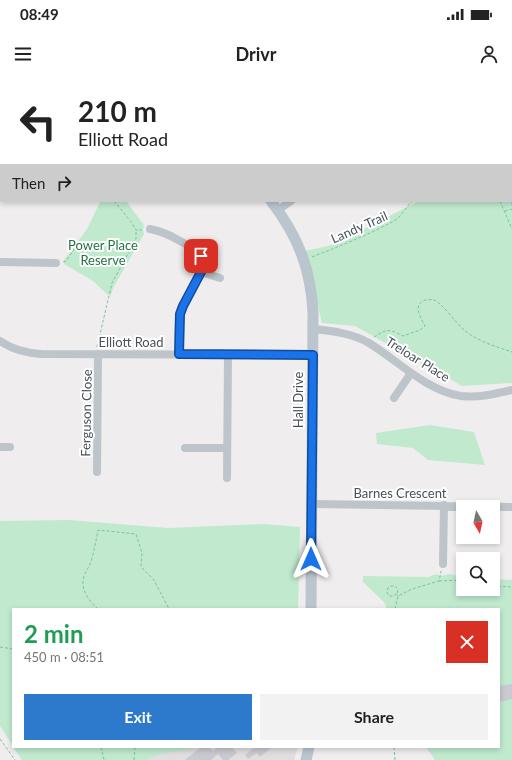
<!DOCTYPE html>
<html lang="en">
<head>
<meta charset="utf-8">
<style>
  :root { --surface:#fff; --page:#f2f2f2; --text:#222; --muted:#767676; --accent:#2d79cb }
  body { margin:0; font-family:Lato,sans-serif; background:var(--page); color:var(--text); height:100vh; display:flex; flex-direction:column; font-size:15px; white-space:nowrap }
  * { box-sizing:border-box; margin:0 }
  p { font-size:13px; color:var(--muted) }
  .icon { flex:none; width:22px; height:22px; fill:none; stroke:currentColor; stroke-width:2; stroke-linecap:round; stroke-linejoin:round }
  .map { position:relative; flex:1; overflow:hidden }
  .sheet { position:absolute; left:12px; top:528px; width:488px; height:140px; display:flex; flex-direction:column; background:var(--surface); border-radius:0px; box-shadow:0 2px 6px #0003 }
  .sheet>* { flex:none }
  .banner { position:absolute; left:0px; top:0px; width:512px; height:122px; box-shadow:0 2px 6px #0003; background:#fff; color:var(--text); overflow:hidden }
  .needle { width:26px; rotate:171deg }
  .fabs { position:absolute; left:456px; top:420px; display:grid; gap:8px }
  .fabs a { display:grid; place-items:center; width:44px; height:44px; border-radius:0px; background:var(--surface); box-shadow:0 2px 6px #0003; font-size:20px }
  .pin { position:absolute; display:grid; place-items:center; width:34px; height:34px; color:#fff; margin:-17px; border-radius:8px; box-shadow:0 2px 6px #0006 }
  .me { position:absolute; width:44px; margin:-22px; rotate:0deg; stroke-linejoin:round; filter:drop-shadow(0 0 3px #0008) }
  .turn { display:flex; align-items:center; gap:14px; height:84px; padding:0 12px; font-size:18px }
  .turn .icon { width:52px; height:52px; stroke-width:2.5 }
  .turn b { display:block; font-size:28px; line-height:34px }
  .then { display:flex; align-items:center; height:38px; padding:0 12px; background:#0003; gap:8px; font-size:15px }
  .round { display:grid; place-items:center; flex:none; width:42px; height:42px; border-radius:0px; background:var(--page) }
  .summary { display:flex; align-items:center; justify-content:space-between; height:68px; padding:0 12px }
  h1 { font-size:24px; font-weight:700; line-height:30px; color:#1e9e55 }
  .button { display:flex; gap:8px; margin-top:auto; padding:8px 12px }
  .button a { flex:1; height:46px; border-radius:0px; background:var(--accent); color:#fff; font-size:16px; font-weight:700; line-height:46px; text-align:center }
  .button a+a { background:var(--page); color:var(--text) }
  .status { display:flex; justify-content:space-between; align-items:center; height:28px; padding:0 20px; background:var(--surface); direction:ltr }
  .status svg { height:11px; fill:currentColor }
  header { display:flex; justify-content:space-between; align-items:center; height:52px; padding:0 12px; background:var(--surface); font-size:18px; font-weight:700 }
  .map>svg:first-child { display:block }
  .education { fill:#e1dedf }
  .green { fill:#c0e9ce }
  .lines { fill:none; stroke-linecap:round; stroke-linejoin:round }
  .stream { stroke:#92d4e1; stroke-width:2 }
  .building { fill:#c9cad0 }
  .path { stroke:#7cc39d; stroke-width:1; stroke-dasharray:3 2; stroke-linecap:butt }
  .street { stroke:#bdc5cb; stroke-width:8 }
  .secondary { stroke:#bbc5cd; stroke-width:11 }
  .route-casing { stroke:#114b97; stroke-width:10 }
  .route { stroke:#1a73e8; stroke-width:7 }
  .labels { text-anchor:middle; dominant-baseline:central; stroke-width:4; stroke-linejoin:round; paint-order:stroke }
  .street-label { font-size:13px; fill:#485158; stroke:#fff }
  .park-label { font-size:13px; fill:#217145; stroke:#fff }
</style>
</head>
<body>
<div class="status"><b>08:49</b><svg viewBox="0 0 49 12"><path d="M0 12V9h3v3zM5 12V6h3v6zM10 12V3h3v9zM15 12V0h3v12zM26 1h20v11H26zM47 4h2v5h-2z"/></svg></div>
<header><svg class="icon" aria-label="menu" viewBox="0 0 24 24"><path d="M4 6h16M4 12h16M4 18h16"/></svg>Drivr<svg class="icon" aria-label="person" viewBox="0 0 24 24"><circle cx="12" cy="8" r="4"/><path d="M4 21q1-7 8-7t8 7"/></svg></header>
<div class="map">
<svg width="512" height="680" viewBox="0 0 512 680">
  <rect width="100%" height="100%" fill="#f0edee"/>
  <path class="education" d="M 145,667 L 298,667 L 294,680 L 145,680 Z"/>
  <path class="green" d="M 101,0 L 512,0 L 512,303 L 462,306 L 355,246 L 322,243 L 305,171 L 332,165 L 419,121 L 511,121 L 511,1 Z
    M 98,121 L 126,121 L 144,145 L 143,150 L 144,154 L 113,208 L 111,215 L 107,214 L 93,201 L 64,184 L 64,180 L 87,149 L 100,122 Z
    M 430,345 L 474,352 L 485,385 L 428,380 L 413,368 L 377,364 L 376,353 Z
    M 69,440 L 168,448 L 263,444 L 300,447 L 298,529 L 13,529 L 13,666 L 0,646 L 0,441 Z
    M 436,494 C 442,497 444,495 449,494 C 453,494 459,497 463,497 L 463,509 L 493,509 L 493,499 L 512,500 L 512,680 L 435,680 L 426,667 L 499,667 L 499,529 L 387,529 L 384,522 L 363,502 L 363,496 L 428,497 Z
    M 13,667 L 195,667 L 195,668 L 156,675 L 146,680 L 22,680 Z"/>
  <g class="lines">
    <path class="stream" d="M 487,0 L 487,1
      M 511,121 L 512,125"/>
  </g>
  <path class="building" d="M 512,604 L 512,619 L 499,622 L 499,606 Z
    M 201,667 L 209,667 L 213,671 L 218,667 L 232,667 L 237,673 L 228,680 L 223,680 L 218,674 L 211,680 L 185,680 Z
    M 255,667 L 272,667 L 260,677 L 257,673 L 248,679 L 245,675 Z"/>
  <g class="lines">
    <path class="path" d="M 471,0 L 472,1
      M 114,121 L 132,143 L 136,150 L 142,150
      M 500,121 L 512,149
      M 505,131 L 512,129
      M 312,177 C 340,166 368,155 394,141 C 403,136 406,125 413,121
      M 63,182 L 66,181 L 75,168 L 88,162
      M 374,257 C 388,248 389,249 403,256 L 420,250 L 425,246 C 421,238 412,225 425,220 C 428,220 432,219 434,220 C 442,223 456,243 464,250 C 477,261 497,267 512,272
      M 97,267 L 112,203 L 136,159 L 136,150
      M 439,501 L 463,500
      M 493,506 L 512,507
      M 397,514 L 393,516 L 389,516 L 387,512 L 388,508 L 391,506 L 395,506 L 398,509 L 397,514 L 398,516
      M 98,529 C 88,520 80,509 84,496 C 86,491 89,487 91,482 C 94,471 96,461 98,450 L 136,454 L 142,473 L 141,487 L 154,500 L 169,529
      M 395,529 L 398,516 L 412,509 L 439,501 L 441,491
      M 0,567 L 13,569
      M 0,659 L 15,680
      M 101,667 L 104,680
      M 394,667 L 395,680
      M 134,680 L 135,667"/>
    <path class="street" d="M 7,1 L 7,0
      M 0,12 L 1,10
      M 278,130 L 291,121
      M 150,149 C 163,151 173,157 184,163 C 222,183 189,205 181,232 C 177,245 179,261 179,274
      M 0,182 L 56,183
      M 201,192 L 220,198
      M 313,249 C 332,251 352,253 369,263 C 397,280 427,311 461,316 C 478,318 495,314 512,310
      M 0,261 C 12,269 26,273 41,274 L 313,275
      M 394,318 L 411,293
      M 0,367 L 10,367
      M 185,368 L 227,368
      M 97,392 L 98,274
      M 227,398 L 228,275
      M 312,424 L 512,427
      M 443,484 L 444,425"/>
    <path class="secondary" d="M 76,0 L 77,1
      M 271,121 C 298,156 311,189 313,233 L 311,529
      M 306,680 L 309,667"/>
  </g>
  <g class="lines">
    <g class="route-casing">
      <path id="route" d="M 201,176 L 202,186 L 201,192 L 183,226 L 180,234 L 179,274 L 313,275 L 311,479"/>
    </g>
    <use href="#route" class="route"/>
  </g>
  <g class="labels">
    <g class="street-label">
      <text transform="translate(359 147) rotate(-24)">Landy Trail</text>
      <text x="131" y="262">Elliott Road</text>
      <text transform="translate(418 279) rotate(32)">Treloar Place</text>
      <text transform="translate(298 320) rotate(-90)">Hall Drive</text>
      <text transform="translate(86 333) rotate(-89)">Ferguson Close</text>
      <text x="400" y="413">Barnes Crescent</text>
    </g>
    <g class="park-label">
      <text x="103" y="165">Power Place<tspan x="103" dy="15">Reserve</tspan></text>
    </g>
  </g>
</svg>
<div class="fabs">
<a><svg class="needle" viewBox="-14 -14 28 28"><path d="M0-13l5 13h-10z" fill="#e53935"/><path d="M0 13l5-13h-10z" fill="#767676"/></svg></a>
<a><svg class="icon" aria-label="search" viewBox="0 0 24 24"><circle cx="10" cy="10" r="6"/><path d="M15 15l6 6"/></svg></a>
</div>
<div class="pin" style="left:201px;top:176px;background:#d93025"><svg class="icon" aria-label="arrive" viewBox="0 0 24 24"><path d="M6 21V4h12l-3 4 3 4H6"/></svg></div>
<svg class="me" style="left:311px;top:479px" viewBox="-20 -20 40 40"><path d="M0-17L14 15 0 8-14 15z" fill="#1a73e8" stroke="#fff" stroke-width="4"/></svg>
<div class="banner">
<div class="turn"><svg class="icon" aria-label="left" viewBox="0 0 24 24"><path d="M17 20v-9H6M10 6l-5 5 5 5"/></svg><div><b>210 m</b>Elliott Road</div></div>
<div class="then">Then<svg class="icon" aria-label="right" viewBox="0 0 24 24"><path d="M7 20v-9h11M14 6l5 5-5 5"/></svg></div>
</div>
<section class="sheet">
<div class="summary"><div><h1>2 min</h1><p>450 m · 08:51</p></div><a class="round" style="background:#d93025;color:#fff"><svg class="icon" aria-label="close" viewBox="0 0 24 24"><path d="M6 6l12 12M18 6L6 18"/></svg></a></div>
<div class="button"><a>Exit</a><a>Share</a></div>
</section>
</div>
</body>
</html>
